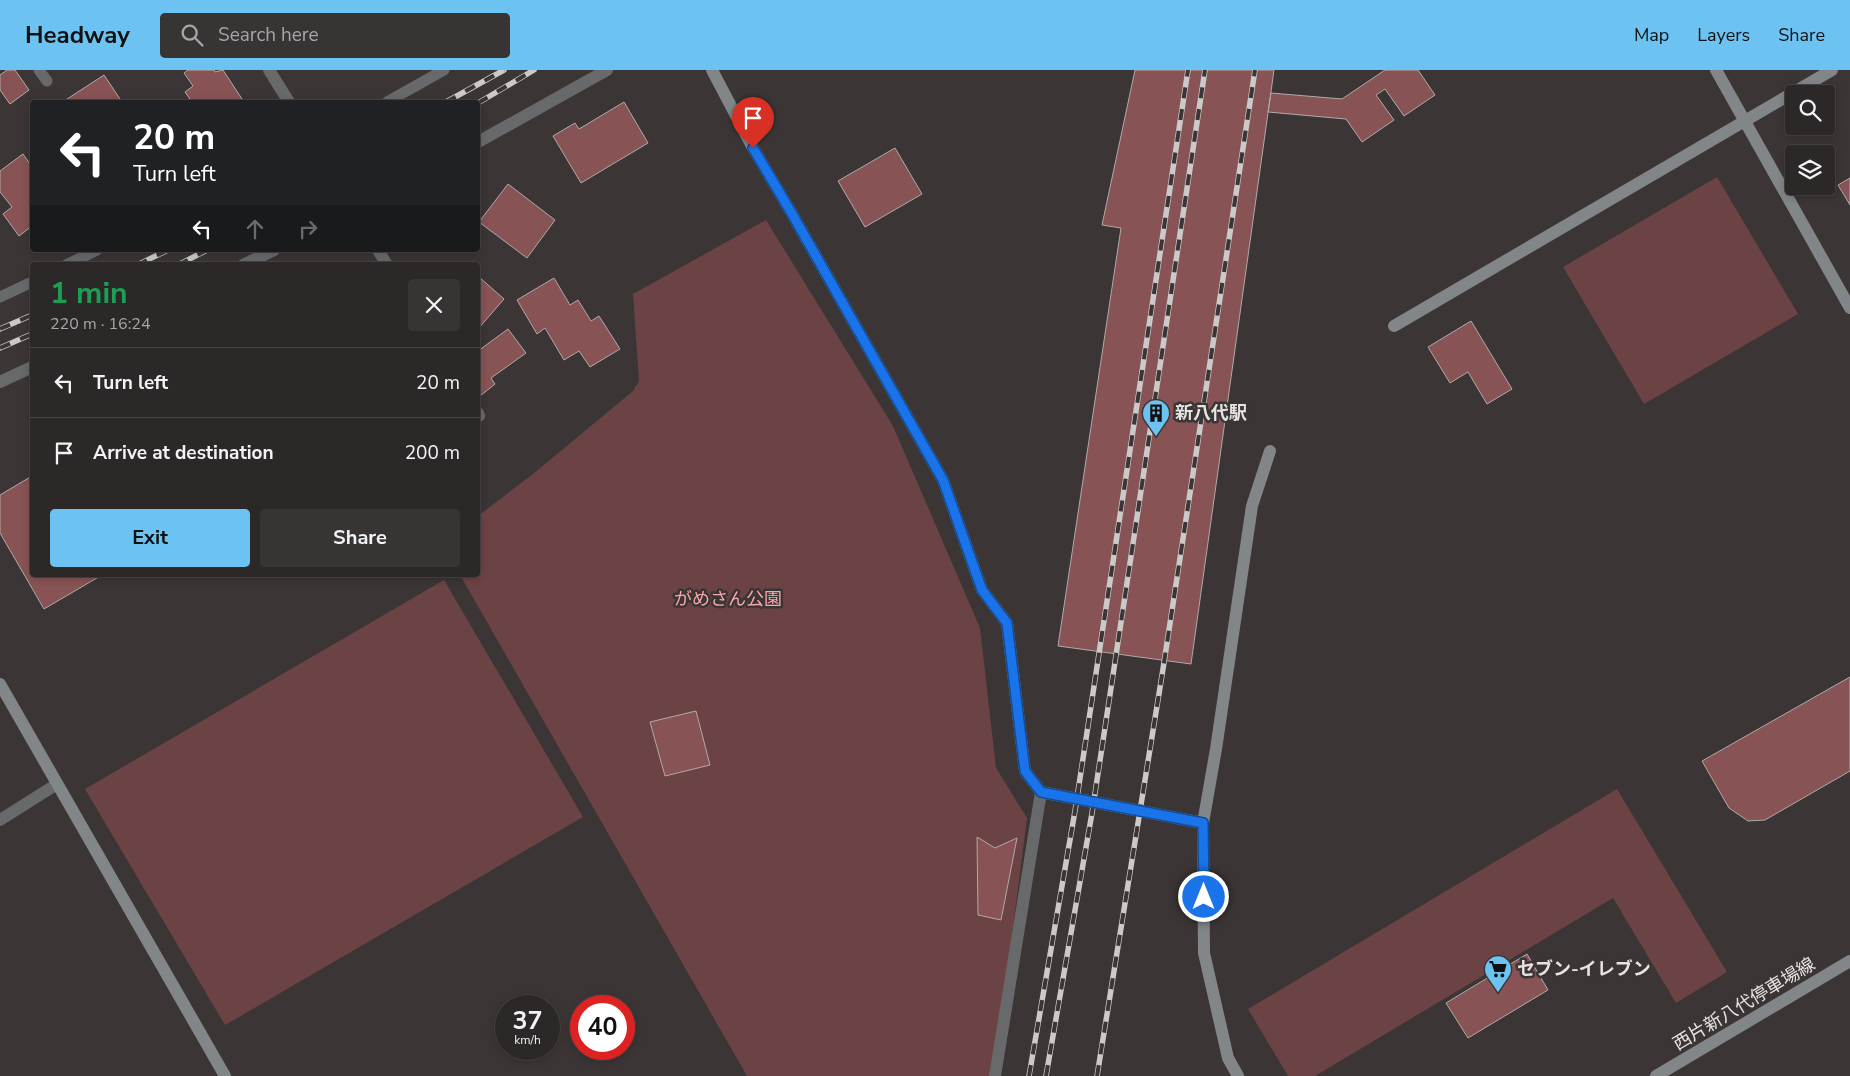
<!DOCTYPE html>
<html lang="en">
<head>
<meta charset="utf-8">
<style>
  :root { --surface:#2c2828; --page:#383434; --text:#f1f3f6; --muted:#a6a6a8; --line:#484445; --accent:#6cc3f2 }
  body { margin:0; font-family:"Nunito Sans","Noto Sans JP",sans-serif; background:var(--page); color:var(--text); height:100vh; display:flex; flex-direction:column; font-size:19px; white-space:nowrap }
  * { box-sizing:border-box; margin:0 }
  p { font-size:16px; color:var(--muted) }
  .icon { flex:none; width:28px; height:28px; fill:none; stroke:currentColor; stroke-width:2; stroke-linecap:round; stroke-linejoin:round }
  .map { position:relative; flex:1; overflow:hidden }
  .side { position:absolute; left:30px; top:192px; width:450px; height:315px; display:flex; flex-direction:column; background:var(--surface); border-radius:5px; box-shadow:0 2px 8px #0003,0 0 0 1px var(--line) }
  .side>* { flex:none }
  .hud { position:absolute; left:30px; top:30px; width:450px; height:152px; border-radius:5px; box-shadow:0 2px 8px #0003,0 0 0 1px var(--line); background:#202124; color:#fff; overflow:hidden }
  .tools { position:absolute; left:1785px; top:15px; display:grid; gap:10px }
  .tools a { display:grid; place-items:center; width:50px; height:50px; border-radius:5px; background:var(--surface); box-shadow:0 2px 8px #0003,0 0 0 1px var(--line); font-size:25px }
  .speed { position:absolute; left:495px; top:925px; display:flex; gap:10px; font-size:25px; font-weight:700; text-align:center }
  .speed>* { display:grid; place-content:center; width:65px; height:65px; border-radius:50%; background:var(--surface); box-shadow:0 2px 8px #0003,0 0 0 1px var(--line); line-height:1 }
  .speed small { font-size:12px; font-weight:400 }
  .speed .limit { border:8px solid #d22; background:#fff; color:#111 }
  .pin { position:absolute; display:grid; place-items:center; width:42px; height:42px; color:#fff; margin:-51px -21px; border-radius:50% 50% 50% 0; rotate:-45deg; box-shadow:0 0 5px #0007 }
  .pin .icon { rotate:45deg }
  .me { position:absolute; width:55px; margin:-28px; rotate:0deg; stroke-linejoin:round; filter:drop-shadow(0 0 4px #0008) }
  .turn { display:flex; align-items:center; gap:18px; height:105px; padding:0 20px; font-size:22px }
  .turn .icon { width:65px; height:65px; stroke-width:2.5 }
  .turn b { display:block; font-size:35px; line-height:42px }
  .lanes { display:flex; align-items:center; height:48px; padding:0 20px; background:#0003; justify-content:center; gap:25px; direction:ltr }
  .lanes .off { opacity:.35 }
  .round { display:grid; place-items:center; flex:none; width:52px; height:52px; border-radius:5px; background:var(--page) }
  .overview { display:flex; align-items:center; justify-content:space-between; height:85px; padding:0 20px }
  h1 { font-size:30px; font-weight:700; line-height:38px; color:#1e9e55 }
  .button { display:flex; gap:10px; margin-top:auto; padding:10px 20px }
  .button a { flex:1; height:58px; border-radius:5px; background:var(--accent); color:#111; font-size:20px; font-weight:700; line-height:58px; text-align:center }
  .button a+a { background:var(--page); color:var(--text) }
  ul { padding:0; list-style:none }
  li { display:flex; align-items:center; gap:15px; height:70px; padding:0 20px; border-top:1px solid var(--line) }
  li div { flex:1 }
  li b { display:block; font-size:19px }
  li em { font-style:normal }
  header { display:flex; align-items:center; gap:30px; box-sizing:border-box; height:70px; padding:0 25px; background:var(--accent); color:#111 }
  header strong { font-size:24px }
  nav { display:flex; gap:28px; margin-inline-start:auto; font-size:18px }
  .search { width:350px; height:45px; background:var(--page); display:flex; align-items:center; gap:12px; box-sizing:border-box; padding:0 18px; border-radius:5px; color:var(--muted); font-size:19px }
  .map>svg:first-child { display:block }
  .green { fill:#6c4344 }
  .building { fill:#875354; stroke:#b1aaaa }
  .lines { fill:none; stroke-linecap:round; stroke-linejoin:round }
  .lane { stroke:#67696b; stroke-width:11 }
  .street { stroke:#67696b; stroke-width:12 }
  .secondary { stroke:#828688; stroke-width:12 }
  .rail-casing { stroke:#ccc9c9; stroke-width:5.5 }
  .rail { stroke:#3b3535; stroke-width:4; stroke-dasharray:11; stroke-linecap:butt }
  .route-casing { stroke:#114b97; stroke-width:12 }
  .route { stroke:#1a73e8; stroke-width:9 }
  .labels { text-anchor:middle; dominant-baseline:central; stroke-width:5; stroke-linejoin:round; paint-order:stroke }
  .poi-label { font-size:18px; font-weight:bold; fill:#e6e3e3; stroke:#3b3535; text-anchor:start }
  .park-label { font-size:18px; fill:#faa6a8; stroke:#3b3535 }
  .street-label { font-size:18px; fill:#e6e3e3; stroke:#3b3535 }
</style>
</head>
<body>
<header>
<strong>Headway</strong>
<div class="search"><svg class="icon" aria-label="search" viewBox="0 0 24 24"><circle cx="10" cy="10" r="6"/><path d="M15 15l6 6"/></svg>Search here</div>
<nav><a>Map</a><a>Layers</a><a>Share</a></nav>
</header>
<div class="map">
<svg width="1850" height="1006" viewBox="0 0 1850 1006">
  <rect width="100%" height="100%" fill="#3b3535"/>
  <path class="green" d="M 1717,107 L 1798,244 L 1644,334 L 1563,197 Z
    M 766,150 L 893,356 L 980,558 L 996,698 L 1027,748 L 994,1006 L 747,1006 L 460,505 L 478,505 L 478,446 L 533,404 L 633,321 L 639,311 L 633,224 Z
    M 444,510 L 583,747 L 225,955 L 85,719 Z
    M 1617,719 L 1727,902 L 1676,933 L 1613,828 L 1315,1006 L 1288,1006 L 1248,939 Z"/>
  <path class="building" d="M 7,0 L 15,0 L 29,20 L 10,34 L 0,20 L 0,5 Z
    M 188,0 L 214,0 L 215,2 L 223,0 L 244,32 L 192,32 L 185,22 L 193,16 L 184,3 Z
    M 1135,0 L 1274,0 L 1191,594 L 1058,576 L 1121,158 L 1102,155 Z
    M 1385,0 L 1418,0 L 1435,25 L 1404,46 L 1385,19 L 1376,25 L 1394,50 L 1362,72 L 1346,49 L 1268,42 L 1271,23 L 1342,29 Z
    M 104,5 L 122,32 L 65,32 L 64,31 Z
    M 624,32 L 648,73 L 581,113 L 553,66 L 575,53 L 579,59 Z
    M 895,78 L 922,124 L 865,157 L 838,111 Z
    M 23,84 L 32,97 L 32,156 L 19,166 L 3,144 L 12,137 L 0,122 L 0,101 Z
    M 1850,108 L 1850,135 L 1838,115 Z
    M 508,114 L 555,150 L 527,188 L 479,152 Z
    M 479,207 L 504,229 L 478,259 L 478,209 Z
    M 554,208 L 570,235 L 578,230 L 591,251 L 599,246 L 620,279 L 590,297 L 579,281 L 564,290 L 545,258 L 537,264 L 517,230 Z
    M 1471,251 L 1512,319 L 1487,334 L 1468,302 L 1450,313 L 1428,277 Z
    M 508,259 L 526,283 L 491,308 L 495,314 L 480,326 L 478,323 L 478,281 Z
    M 32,406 L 32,505 L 102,505 L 44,539 L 0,463 L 0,425 Z
    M 1850,607 L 1850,701 L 1765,750 L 1748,751 L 1729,738 L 1702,691 Z
    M 696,641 L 710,695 L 665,706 L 650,652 Z
    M 977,767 L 995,778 L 1017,768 L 1001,850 L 978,845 Z
    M 1527,884 L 1548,920 L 1468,968 L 1446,933 Z"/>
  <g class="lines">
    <path class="lane" d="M 39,0 L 47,11
      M 387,32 L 444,0
      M 66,195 L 97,180
      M 0,227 L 32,212"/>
    <path class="street" d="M 269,0 L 289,32
      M 478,72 L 607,0
      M 378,180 L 387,195
      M 243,195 L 274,180
      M 0,312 L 32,297
      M 478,343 L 479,346
      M 0,750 L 57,714
      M 995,1006 L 1041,722"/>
    <path class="secondary" d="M 712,0 L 753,78 L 791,142 L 943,410 L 982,520 L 1007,553 L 1025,701 L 1041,722 L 1203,753 L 1204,883 L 1228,988 L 1238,1006
      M 1716,0 L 1850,238
      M 1394,256 L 1832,0
      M 0,614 L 225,1006
      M 1203,753 L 1216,679 L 1252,436 L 1270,381
      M 1656,1006 L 1850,891"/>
    <g class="rail-casing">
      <path id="rail" d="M 446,32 L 504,0
        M 478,33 L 534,0
        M 137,195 L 168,180
        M 178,195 L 207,180
        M 0,259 L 32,245
        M 0,278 L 32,264
        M 1029,1006 L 1075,741 L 1188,0
        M 1046,1006 L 1092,743 L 1205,0
        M 1097,1006 L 1163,599 L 1255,0"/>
    </g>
    <use href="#rail" class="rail"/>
  </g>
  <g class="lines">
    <g class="route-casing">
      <path id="route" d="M 753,78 L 791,142 L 943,410 L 982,520 L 1007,553 L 1025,701 L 1041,722 L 1203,753 L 1204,827"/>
    </g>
    <use href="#route" class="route"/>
  </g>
  <defs>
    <g id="building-pin" transform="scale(1.4375)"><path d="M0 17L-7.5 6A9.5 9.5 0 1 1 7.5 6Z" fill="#6cc3f2" stroke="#3b3535"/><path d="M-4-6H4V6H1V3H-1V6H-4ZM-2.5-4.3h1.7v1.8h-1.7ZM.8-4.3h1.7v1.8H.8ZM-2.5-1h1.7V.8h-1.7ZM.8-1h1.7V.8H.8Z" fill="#111"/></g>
    <g id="supermarket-pin" transform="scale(1.4375)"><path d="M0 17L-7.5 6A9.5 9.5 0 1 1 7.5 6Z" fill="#6cc3f2" stroke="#3b3535"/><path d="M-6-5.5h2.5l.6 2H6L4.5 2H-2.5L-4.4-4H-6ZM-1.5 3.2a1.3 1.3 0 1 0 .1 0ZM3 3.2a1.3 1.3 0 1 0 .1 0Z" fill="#111"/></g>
  </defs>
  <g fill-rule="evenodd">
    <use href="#building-pin" x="1156" y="343"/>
    <use href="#supermarket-pin" x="1498" y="899"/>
  </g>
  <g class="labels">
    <g class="poi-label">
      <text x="1175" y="343">新八代駅</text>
      <text x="1517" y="899">セブン-イレブン</text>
    </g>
    <g class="park-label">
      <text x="728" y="529">がめさん公園</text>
    </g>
    <g class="street-label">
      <text transform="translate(1744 934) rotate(-31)">西片新八代停車場線</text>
    </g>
  </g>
</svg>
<div class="tools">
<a><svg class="icon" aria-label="search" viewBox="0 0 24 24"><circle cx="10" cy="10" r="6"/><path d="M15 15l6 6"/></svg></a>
<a><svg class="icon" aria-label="layers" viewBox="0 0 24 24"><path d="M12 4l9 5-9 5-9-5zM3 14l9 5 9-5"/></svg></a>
</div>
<div class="speed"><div>37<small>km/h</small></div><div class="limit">40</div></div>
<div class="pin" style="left:753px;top:78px;background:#d93025"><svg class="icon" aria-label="arrive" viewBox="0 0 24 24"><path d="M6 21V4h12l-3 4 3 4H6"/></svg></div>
<svg class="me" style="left:1204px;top:827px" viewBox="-20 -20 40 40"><circle r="17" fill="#1a73e8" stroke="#fff" stroke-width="3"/><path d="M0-11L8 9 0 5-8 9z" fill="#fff"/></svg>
<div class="hud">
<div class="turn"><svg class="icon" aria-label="left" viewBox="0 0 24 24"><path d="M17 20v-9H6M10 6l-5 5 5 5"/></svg><div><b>20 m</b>Turn left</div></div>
<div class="lanes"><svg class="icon" aria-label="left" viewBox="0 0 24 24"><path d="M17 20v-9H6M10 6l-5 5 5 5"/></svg><svg class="icon off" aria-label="ahead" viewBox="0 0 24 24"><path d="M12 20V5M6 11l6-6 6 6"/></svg><svg class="icon off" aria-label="right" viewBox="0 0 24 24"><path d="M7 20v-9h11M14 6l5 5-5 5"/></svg></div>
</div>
<section class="side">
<div class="overview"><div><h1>1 min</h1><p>220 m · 16:24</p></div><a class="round"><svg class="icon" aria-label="close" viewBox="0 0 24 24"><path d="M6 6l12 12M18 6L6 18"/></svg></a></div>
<ul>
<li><svg class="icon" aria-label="left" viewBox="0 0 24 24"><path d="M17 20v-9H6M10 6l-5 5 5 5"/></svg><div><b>Turn left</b></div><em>20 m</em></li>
<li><svg class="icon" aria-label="arrive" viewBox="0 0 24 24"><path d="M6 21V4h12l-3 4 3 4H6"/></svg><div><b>Arrive at destination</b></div><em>200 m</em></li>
</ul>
<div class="button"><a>Exit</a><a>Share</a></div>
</section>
</div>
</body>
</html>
